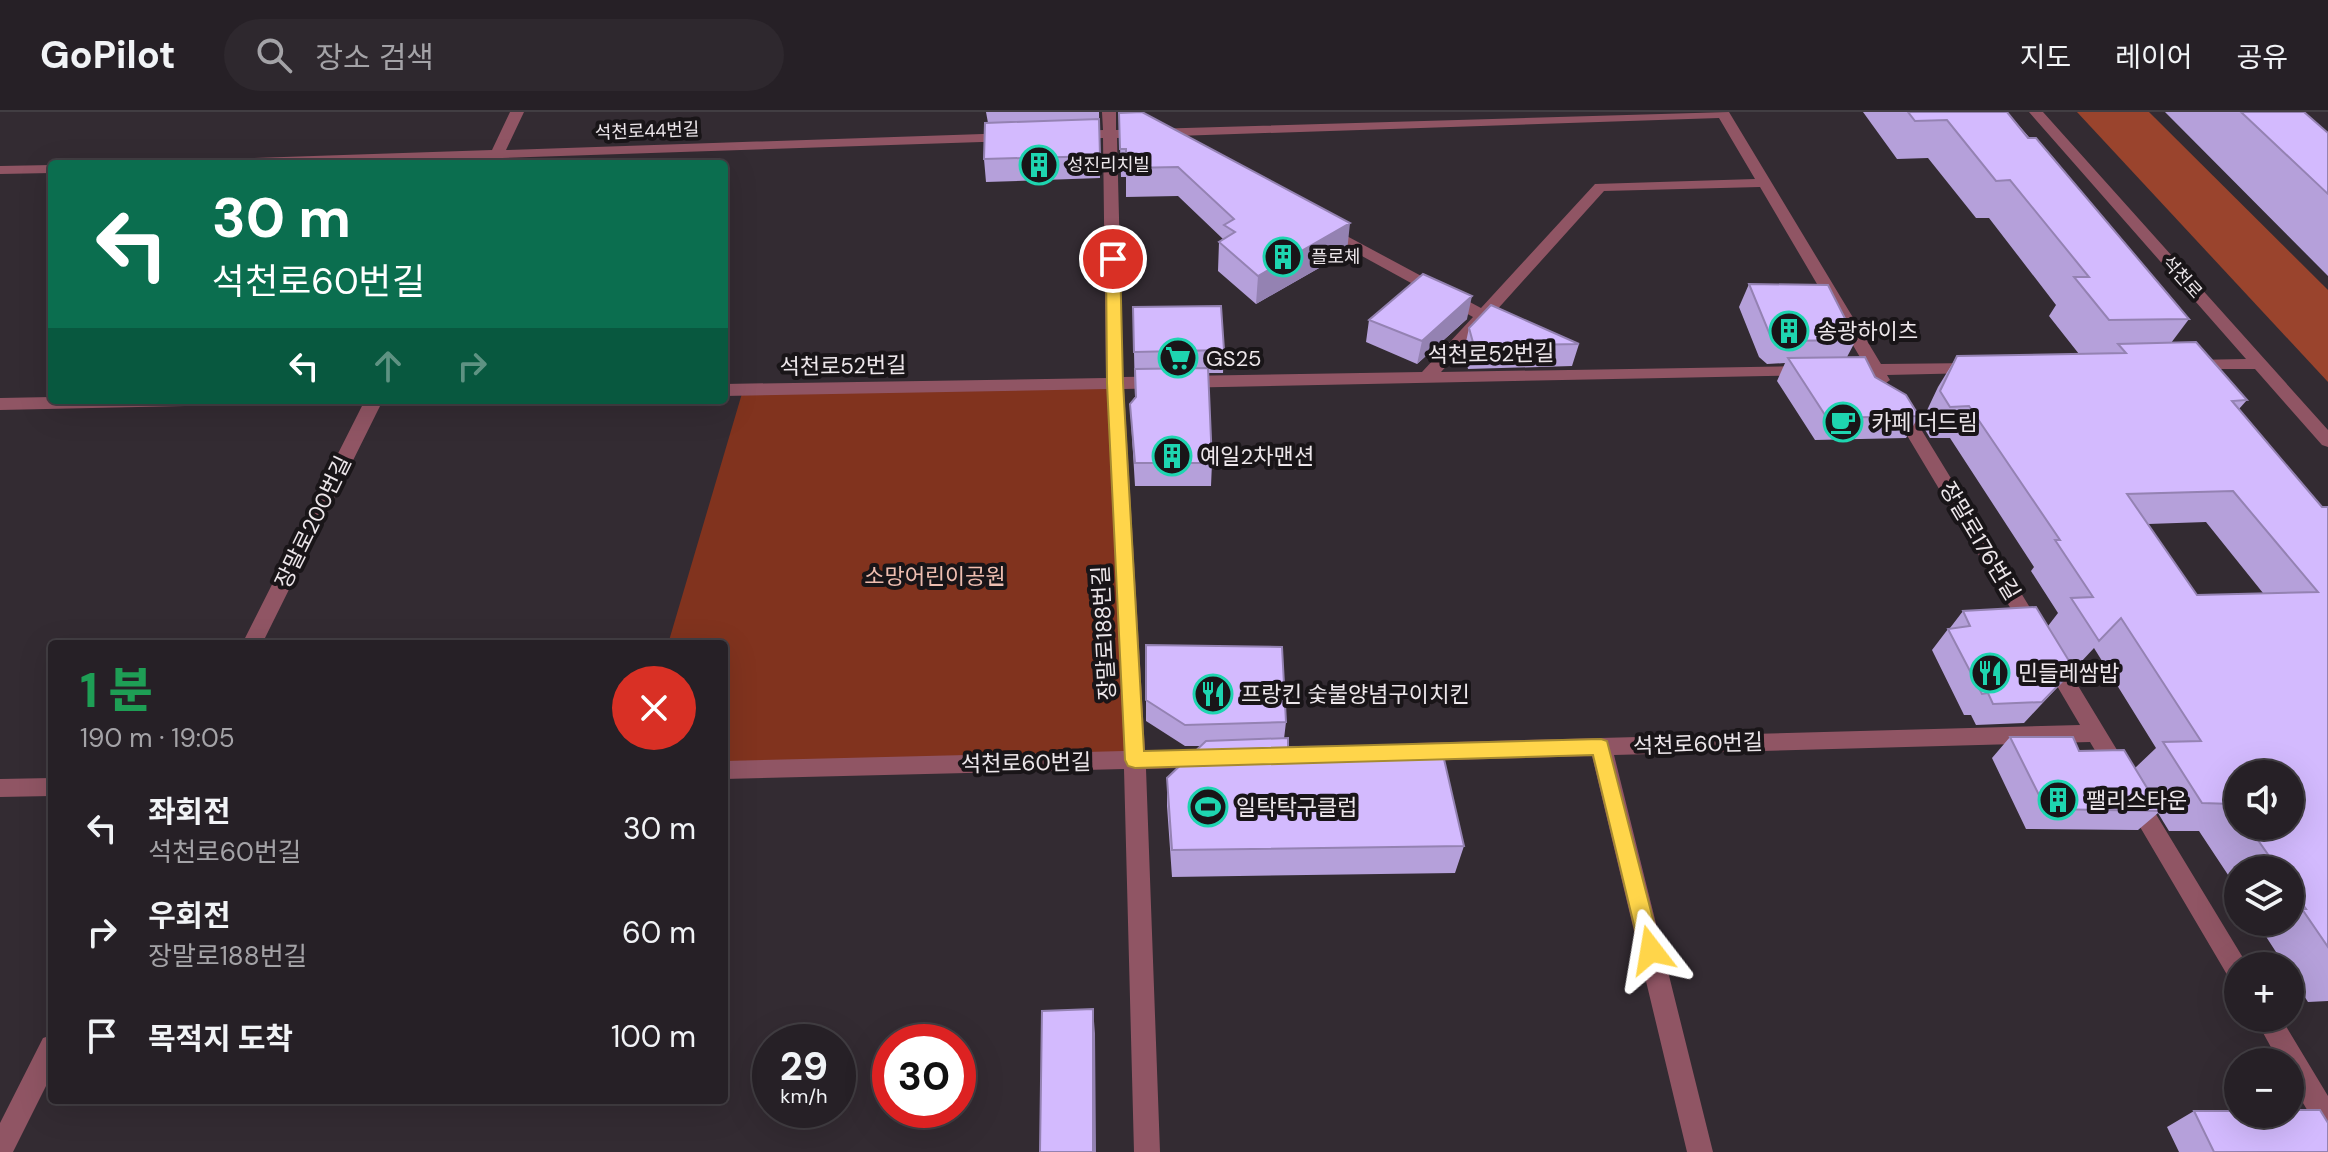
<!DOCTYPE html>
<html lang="ko">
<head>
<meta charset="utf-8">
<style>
  :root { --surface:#262026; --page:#2e282e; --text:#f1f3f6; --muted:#a4a3a7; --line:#423e43 }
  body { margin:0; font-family:"DM Sans","Noto Sans KR",sans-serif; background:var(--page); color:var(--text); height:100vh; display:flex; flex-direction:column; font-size:30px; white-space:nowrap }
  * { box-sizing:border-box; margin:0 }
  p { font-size:26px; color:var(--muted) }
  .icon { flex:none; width:44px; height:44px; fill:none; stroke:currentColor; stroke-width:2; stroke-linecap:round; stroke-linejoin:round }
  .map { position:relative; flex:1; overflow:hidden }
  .drawer { position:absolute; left:48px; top:528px; width:680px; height:464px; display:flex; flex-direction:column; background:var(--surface); border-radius:8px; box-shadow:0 8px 32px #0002,0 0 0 2px var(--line) }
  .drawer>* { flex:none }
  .banner { position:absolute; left:48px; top:48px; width:680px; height:244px; border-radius:8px; box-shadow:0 8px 32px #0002,0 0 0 2px var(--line); background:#0b6e4f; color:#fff; overflow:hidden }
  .tools { position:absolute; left:2224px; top:648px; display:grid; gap:16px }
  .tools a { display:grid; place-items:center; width:80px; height:80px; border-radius:50%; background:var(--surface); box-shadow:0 8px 32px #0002,0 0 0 2px var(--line); font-size:40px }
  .speed { position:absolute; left:752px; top:912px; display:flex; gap:16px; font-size:40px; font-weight:700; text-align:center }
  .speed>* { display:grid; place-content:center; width:104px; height:104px; border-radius:50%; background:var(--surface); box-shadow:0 8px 32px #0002,0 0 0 2px var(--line); line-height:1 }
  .speed small { font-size:20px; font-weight:400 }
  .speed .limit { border:12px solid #d22; background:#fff; color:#111 }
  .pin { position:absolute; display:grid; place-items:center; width:68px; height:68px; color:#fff; margin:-34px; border:4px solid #fff; border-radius:50%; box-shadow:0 2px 8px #0007 }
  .me { position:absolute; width:88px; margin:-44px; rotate:346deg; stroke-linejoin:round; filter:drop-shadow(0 0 6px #0008) }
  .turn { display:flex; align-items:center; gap:28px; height:168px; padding:0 32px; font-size:36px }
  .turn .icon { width:104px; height:104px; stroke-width:2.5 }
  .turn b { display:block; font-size:56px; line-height:68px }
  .lanes { display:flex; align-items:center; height:76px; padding:0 32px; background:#0003; justify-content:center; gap:40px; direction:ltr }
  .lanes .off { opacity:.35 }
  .round { display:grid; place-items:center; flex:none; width:84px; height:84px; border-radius:42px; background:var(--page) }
  .summary { display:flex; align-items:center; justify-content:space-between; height:136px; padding:0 32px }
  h1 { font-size:48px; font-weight:800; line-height:60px; color:#1e9e55 }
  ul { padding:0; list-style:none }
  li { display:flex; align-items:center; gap:24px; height:104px; padding:0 32px }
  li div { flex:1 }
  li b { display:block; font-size:30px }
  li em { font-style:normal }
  header { display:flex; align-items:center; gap:48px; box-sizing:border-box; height:112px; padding:0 40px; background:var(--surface); border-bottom:2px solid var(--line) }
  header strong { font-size:38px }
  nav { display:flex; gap:44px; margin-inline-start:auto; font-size:28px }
  .search { width:560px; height:72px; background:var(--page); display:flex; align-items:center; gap:20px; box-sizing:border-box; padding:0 28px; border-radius:44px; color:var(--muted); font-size:30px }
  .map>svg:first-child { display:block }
  .green { fill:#81331e }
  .forest { fill:#9a442d }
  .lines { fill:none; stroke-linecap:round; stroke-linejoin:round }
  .minor { fill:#905564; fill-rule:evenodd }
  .wall { fill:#b5a0da; fill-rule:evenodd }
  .shaded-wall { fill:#9482b2 }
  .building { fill:#d3bafe; stroke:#9482b2; stroke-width:2; fill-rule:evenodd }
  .route { fill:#ffd54a; stroke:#a68a30; stroke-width:2 }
  .labels { text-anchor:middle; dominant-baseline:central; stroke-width:8; stroke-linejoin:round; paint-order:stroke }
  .far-street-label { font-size:18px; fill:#ede7eb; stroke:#191518 }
  .far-poi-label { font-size:18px; fill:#ede7eb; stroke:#191518; text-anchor:start }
  .poi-label { font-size:22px; fill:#ede7eb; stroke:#191518; text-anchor:start }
  .street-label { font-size:22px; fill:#ede7eb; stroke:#191518 }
  .park-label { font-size:22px; fill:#efbeb0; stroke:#191518 }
</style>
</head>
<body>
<header>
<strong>GoPilot</strong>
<div class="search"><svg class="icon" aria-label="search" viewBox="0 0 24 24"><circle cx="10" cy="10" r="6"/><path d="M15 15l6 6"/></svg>장소 검색</div>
<nav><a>지도</a><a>레이어</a><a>공유</a></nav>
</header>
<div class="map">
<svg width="2328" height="1040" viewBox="0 0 2328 1040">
  <rect width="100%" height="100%" fill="#332b32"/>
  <path class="green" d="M 1115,271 L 1135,648 L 724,658 L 724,532 L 668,532 L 743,278 Z"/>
  <path class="forest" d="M 2077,0 L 2149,0 L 2328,178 L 2328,270 Z"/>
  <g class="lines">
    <path class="minor" d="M 510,0 L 524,0 L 506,38 L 1012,21 L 1019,25 L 1012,29 L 502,46 L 499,52 L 485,52 L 488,47 L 325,52 L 190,52 L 197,48 L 492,38 Z
      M 1102,0 L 1116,0 L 1116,18 L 1729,0 L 1881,252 L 1975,251 L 1983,256 L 1975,261 L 1887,263 L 1890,268 L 1882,274 L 1876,272 L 1871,263 L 1841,262 L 1839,258 L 1841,254 L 1864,252 L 1760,75 L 1604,79 L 1441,260 L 1807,254 L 1813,255 L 1815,259 L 1813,263 L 1124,277 L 1145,639 L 1212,637 L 1220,640 L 1223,646 L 1220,652 L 1212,655 L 1146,657 L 1160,1040 L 1134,1040 L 1124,657 L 724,667 L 724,649 L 1124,639 L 1107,277 L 724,284 L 724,272 L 1106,266 L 1103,26 L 1076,27 L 1069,23 L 1076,19 L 1103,18 ZM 1719,6 L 1755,67 L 1595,72 L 1481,196 L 1330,115 L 1320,115 L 1320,121 L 1473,205 L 1422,260 L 1123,265 L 1117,26 Z
      M 2029,0 L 2043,0 L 2328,318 L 2328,335 L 2322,333 L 2255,257 L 2185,257 L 2183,253 L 2191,248 L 2246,247 Z
      M 52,53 L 52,61 L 0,62 L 0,54 Z
      M 52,285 L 52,288 L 194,288 L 185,294 L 0,298 L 0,286 Z
      M 365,288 L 383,288 L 262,532 L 242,532 Z
      M 1899,289 L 1905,291 L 2040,512 L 2043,517 L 2040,522 L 2026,522 L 1890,295 Z
      M 2050,537 L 2057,539 L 2248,854 L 2238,854 L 2238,869 L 2229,866 L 2090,630 L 1614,643 L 1713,1040 L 1687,1040 L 1592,644 L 1416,649 L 1408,646 L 1405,640 L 1408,634 L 1416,631 L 2080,613 L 2040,545 L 2043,539 Z
      M 52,666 L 52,684 L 0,685 L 0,667 Z
      M 2255,906 L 2281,906 L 2328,984 L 2328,1022 L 2319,1018 L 2290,969 L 2290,950 L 2279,950 Z
      M 52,923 L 52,962 L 13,1040 L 0,1040 L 0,1011 L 43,926 Z"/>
  </g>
  <path class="wall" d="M 986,0 L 1099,0 L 1100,66 L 986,70 L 984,47 L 988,11 Z
    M 1863,0 L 2007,0 L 2189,207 L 2171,231 L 2247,288 L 2239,297 L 2322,395 L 2328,395 L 2328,889 L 2308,890 L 2290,862 L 2290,854 L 2285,854 L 2265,823 L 2267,821 L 2259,810 L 2290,810 L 2290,758 L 2238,758 L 2238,778 L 2199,719 L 2169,719 L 2158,701 L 2138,718 L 2026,717 L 1992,646 L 2010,625 L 2079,639 L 2135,656 L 2156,636 L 2094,536 L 2024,611 L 1976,613 L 1971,603 L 1964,603 L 1932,538 L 1948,517 L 1950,516 L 1963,499 L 2048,514 L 2058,501 L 2031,459 L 2034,455 L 1950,326 L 1930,326 L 1921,311 L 1938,275 L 1957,244 L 2079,242 L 2049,204 L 2056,193 L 1989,106 L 1976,106 L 1928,46 L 1897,47 ZM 2206,410 L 2263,481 L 2197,483 L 2148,412 ZM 2238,662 L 2290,714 L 2238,714 Z
    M 2165,0 L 2304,0 L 2328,21 L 2328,164 Z
    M 1119,1 L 1347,140 L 1256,192 L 1218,159 L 1219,130 L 1223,127 L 1178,84 L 1126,85 L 1126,65 L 1121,65 Z
    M 1749,172 L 1856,228 L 1847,245 L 1875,265 L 1919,304 L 1906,326 L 1815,328 L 1777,269 L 1785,251 L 1767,252 L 1759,245 L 1739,195 Z
    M 1133,195 L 1224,238 L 1223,261 L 1208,261 L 1212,351 L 1211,374 L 1135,374 L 1130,292 L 1135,285 Z
    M 1467,207 L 1417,252 L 1366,230 L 1369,208 Z
    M 1469,216 L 1579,232 L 1572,254 L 1468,257 L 1464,239 Z
    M 1146,533 L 1286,610 L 1284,627 L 1288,635 L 1464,734 L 1455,761 L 1172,765 L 1167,694 L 1167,666 L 1201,634 L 1185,634 L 1146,609 Z
    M 2194,999 L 2328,1040 L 2179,1040 L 2167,1015 Z"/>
  <path class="shaded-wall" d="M 1350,111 L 1347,140 L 1256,192 L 1258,164 Z
    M 1472,184 L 1467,207 L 1417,252 L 1422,229 Z
    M 1093,897 L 1095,921 L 1096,1040 L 1093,1040 Z"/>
  <path class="building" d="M 1142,0 L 1350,111 L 1258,164 L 1219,130 L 1235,120 L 1224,113 L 1234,107 L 1178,55 L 1126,56 L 1126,37 L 1120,37 L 1119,1 Z
    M 1908,0 L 2007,0 L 2028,26 L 2036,26 L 2189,207 L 2109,208 L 2074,165 L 2089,165 L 2010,68 L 1996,69 L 1947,8 L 1915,9 Z
    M 2241,0 L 2304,0 L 2328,21 L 2328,82 Z
    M 1099,7 L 1100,44 L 984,47 L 985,11 Z
    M 1423,162 L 1472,184 L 1422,229 L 1369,208 Z
    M 1749,172 L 1828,173 L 1856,228 L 1777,229 L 1770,223 Z
    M 1491,193 L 1579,232 L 1474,234 L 1469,216 Z
    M 1221,194 L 1224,238 L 1134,240 L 1133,195 Z
    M 2196,230 L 2247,288 L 2232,289 L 2322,395 L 2328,395 L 2328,835 L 2302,797 L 2306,797 L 2290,774 L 2290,758 L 2279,758 L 2248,714 L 2290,714 L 2290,662 L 2238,662 L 2238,700 L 2232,692 L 2202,691 L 2163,630 L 2201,629 L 2121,506 L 2099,529 L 2071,486 L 2093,485 L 2055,428 L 2060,428 L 1969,294 L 1950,295 L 1940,279 L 1957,244 L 2126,241 L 2118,232 ZM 2233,379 L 2318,480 L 2197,483 L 2127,382 Z
    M 1865,245 L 1875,265 L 1906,283 L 1919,304 L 1827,306 L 1788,246 Z
    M 1208,256 L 1212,351 L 1135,351 L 1130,292 L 1136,285 L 1135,257 Z
    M 2036,495 L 2074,557 L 2042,590 L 1993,592 L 1988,581 L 1982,582 L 1948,517 L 1970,514 L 1963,499 Z
    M 1146,533 L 1282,535 L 1286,610 L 1185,613 L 1146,588 Z
    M 2010,625 L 2073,625 L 2079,639 L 2124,638 L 2161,699 L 2046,697 Z
    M 1288,626 L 1288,635 L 1441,634 L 1464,734 L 1172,738 L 1167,666 L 1206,629 Z
    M 1093,897 L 1093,1040 L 1040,1040 L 1042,899 Z
    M 2290,998 L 2320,998 L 2328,1011 L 2328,1040 L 2214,1040 L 2194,999 L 2238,999 L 2238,1002 L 2290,1002 Z"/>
  <path class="route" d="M 1113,142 L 1120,147 L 1123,271 L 1144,639 L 1601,627 L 1607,629 L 1661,838 L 1658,845 L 1651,848 L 1643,845 L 1640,838 L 1593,643 L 1135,656 L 1128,654 L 1125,648 L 1107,271 L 1106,147 Z"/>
  <defs>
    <g id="building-ring" transform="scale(2)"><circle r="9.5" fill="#191518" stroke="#1ed5b0" stroke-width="1.5"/><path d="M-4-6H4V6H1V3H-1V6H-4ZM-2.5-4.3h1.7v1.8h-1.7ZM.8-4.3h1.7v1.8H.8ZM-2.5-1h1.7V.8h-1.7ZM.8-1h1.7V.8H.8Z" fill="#1ed5b0"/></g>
    <g id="supermarket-ring" transform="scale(2)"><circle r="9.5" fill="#191518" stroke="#1ed5b0" stroke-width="1.5"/><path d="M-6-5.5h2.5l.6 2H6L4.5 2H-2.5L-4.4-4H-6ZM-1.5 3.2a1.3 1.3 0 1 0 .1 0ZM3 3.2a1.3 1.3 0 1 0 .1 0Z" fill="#1ed5b0"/></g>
    <g id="cafe-ring" transform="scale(2)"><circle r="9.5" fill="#191518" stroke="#1ed5b0" stroke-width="1.5"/><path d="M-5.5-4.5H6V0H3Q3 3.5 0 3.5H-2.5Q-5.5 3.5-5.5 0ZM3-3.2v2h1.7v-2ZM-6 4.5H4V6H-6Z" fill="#1ed5b0"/></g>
    <g id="restaurant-ring" transform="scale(2)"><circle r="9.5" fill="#191518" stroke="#1ed5b0" stroke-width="1.5"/><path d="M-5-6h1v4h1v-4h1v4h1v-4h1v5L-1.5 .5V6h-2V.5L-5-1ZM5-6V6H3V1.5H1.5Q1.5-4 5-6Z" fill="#1ed5b0"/></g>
    <g id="stadium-ring" transform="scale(2)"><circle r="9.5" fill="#191518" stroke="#1ed5b0" stroke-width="1.5"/><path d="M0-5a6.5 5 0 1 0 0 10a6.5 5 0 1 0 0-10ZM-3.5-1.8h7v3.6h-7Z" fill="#1ed5b0"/></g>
  </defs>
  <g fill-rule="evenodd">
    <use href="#building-ring" x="1039" y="53"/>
    <use href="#building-ring" x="1283" y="145"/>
    <use href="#building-ring" x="1789" y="219"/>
    <use href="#supermarket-ring" x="1178" y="246"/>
    <use href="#cafe-ring" x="1843" y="310"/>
    <use href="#building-ring" x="1172" y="344"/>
    <use href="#restaurant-ring" x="1990" y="561"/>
    <use href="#restaurant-ring" x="1213" y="582"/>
    <use href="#building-ring" x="2058" y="688"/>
    <use href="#stadium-ring" x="1208" y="695"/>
  </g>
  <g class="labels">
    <g class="far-street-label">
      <text transform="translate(647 19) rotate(-2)">석천로44번길</text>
      <text transform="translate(2182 165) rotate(48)">석천로</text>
    </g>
    <g class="far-poi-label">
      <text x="1067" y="53">성진리치빌</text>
      <text x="1311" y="145">플로체</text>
    </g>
    <g class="poi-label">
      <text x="1817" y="219">송광하이츠</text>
      <text x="1206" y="246">GS25</text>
      <text x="1871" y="310">카페 더드림</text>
      <text x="1200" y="344">예일2차맨션</text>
      <text x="2018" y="561">민들레쌈밥</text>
      <text x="1241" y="582">프랑킨 숯불양념구이치킨</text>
      <text x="2086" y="688">팰리스타운</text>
      <text x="1236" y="695">일탁탁구클럽</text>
    </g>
    <g class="street-label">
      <text transform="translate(1491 242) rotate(-1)">석천로52번길</text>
      <text transform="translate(843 254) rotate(-1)">석천로52번길</text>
      <text transform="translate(313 410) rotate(-64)">장말로200번길</text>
      <text transform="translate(1980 429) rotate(59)">장말로176번길</text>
      <text transform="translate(1104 521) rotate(-93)">장말로188번길</text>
      <text transform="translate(1698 632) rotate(-2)">석천로60번길</text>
      <text transform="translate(1026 651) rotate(-1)">석천로60번길</text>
    </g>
    <g class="park-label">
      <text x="935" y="464">소망어린이공원</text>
    </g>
  </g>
</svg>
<div class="tools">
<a><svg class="icon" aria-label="sound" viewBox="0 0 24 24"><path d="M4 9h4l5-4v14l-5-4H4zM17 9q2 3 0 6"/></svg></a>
<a><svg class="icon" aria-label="layers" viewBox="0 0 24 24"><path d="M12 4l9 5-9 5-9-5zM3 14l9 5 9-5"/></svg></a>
<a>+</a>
<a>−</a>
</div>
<div class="speed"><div>29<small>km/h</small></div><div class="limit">30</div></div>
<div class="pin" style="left:1113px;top:147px;background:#d93025"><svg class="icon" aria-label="arrive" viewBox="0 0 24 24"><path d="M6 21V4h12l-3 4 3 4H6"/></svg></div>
<svg class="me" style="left:1651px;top:838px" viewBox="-20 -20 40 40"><path d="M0-17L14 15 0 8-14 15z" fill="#ffd54a" stroke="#fff" stroke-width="4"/></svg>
<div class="banner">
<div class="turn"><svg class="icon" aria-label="left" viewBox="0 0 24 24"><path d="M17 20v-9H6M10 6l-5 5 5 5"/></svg><div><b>30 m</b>석천로60번길</div></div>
<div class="lanes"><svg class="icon" aria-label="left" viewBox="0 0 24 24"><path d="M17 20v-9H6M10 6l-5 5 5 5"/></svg><svg class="icon off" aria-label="ahead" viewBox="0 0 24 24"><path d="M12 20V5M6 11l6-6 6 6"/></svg><svg class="icon off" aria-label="right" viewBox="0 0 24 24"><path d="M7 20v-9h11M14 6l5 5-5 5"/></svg></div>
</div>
<section class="drawer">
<div class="summary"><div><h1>1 분</h1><p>190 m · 19:05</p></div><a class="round" style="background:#d93025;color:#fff"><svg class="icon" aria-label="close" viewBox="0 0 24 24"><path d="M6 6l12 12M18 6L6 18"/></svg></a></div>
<ul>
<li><svg class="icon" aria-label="left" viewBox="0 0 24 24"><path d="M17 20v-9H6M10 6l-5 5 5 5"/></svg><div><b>좌회전</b><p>석천로60번길</p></div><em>30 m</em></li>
<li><svg class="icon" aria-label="right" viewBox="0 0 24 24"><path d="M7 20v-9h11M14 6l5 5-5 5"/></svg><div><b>우회전</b><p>장말로188번길</p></div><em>60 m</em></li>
<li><svg class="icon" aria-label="arrive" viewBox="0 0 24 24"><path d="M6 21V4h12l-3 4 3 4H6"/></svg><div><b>목적지 도착</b></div><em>100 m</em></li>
</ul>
</section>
</div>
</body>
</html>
